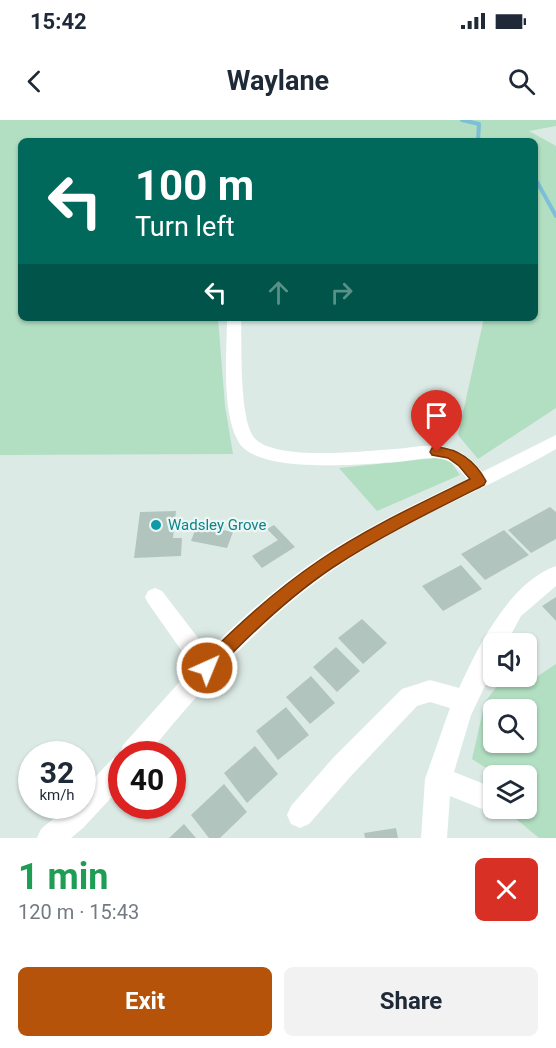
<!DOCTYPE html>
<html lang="en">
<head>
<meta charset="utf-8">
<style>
  :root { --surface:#fff; --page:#f2f2f3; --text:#1f2937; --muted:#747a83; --accent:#b45309 }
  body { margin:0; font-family:Roboto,sans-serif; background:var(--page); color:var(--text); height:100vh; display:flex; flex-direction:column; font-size:22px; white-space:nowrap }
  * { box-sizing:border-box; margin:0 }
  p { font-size:20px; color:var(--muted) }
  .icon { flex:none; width:33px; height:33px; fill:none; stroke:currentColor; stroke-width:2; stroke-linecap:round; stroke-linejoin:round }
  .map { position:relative; height:718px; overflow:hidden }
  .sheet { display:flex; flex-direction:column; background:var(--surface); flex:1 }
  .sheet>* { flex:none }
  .guide { position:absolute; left:18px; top:18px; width:520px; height:183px; border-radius:9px; box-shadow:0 2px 4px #0004; background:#00695c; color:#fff; overflow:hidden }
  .controls { position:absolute; left:483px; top:513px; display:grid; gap:12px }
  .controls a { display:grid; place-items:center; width:54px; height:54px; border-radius:9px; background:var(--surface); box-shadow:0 2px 4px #0004; font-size:30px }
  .speed { position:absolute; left:18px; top:621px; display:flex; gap:12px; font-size:30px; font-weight:700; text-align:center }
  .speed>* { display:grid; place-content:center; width:78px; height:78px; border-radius:50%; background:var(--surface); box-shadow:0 2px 4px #0004; line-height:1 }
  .speed small { font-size:15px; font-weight:400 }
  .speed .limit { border:9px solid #d22; background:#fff; color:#111 }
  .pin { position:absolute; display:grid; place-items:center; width:51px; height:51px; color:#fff; margin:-62px -26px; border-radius:50% 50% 50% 0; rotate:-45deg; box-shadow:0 0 6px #0007 }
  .pin .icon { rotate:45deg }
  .me { position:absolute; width:66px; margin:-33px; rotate:44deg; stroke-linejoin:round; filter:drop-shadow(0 0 4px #0008) }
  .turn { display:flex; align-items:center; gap:21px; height:126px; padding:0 18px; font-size:27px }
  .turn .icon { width:78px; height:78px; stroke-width:2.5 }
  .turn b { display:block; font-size:42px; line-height:51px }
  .lanes { display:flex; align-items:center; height:57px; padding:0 18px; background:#0003; justify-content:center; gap:30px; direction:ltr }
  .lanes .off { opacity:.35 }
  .round { display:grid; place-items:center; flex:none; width:63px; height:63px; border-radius:9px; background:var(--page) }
  .overview { display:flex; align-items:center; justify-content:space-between; height:102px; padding:0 18px }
  h1 { font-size:36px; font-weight:700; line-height:45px; color:#1e9e55 }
  .primary-button { display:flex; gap:12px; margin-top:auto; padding:12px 18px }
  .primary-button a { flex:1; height:69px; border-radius:9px; background:var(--accent); color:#fff; font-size:24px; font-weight:700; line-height:69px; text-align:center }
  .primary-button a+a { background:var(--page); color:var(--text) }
  .status { display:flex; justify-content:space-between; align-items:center; height:42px; padding:0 30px; background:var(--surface); direction:ltr }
  .status svg { height:16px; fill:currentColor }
  header { display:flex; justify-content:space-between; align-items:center; height:78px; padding:0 18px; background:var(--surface); font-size:27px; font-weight:700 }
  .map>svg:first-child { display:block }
  .green { fill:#b2dec2; fill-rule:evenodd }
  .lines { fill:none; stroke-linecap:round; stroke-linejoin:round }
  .stream { stroke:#7dbfd6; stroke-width:4 }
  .building { fill:#b1c5be }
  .minor { fill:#fff; fill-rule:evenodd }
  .route { fill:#b45309; stroke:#753606; stroke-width:1.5 }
  .culture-dot { fill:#0f9aa8; stroke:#ecf7f2; stroke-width:2 }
  .labels { text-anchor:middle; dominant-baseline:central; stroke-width:4.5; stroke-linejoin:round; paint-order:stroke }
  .culture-label { font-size:15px; fill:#0d838f; stroke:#ecf7f2; text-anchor:start }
</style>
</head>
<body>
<div class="status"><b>15:42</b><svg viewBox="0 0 49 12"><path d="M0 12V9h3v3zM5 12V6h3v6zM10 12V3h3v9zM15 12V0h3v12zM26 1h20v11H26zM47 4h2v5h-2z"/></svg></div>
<header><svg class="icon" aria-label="back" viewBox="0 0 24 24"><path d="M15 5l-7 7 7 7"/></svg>Waylane<svg class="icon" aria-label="search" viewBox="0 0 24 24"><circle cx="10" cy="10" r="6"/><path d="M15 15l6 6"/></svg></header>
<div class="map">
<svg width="556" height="718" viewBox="0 0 556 718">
  <rect width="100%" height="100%" fill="#dceae5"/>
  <path class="green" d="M 0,0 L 556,0 L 556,6 L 529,11 L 556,26 L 556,288 L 478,339 L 458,315 L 484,198 L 536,198 L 536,21 L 21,21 L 21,198 L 218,198 L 225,286 L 233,334 L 0,335 Z
    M 436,338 L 450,341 L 460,355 L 377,391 L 339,348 Z
    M 556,544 L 556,718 L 539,718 L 504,689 L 526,688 L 526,656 L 497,655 L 472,639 L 485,582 L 504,557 L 519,557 L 526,564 ZM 494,590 L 526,590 L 526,622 L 494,622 Z"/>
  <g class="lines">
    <path class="stream" d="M 462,0 L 479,4 L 478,21
      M 536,60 L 556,96"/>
  </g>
  <path class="building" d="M 550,387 L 556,392 L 556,419 L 531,433 L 508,410 Z
    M 176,391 L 173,418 L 182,418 L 181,436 L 134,438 L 140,392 Z
    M 197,405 L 233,412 L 227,428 L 191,421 Z
    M 274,405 L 295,427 L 262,448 L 252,436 L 278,420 L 267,409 Z
    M 504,410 L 529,435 L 485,460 L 461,434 Z
    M 461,445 L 482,469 L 443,491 L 422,466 Z
    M 556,477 L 556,501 L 542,486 Z
    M 362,499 L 387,523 L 363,544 L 338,518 Z
    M 336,527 L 360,551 L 337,572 L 313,547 Z
    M 311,556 L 335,583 L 310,604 L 286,577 Z
    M 286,587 L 309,615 L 278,640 L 256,611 Z
    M 255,626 L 278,654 L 247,683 L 224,653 Z
    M 224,664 L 247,692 L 220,718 L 209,718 L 191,695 Z
    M 184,704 L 196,718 L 169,718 Z
    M 396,708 L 398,718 L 365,718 L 364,713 Z"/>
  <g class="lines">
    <path class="minor" d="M 227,198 L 241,198 C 242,224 239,295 253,316 C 270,342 366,331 395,329 C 411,328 429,323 445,327 C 462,331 472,339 482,352 L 556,315 L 556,329 C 485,370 407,399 339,446 C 264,496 204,566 148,634 L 122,634 L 122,666 L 83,708 L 71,718 L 37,718 L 41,709 L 69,686 L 82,686 L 82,671 L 113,638 L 120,635 L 123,625 L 193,547 L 148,483 L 145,477 L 148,471 L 155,468 L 162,471 L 208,531 C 244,496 282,462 325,434 C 370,405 419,382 467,359 C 461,351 454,342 443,339 C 429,336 411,341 397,342 C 363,344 256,355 238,321 C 221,290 227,233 227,198 Z
      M 556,446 L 556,466 L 521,496 L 506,524 L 494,524 L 494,547 L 471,595 L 454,652 L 494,668 L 494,688 L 487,691 L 450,676 L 447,718 L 421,718 L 425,659 L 450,588 L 430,582 L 417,586 L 351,656 L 309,704 L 300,708 L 291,704 L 287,695 L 291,686 L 333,638 L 402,569 L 430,560 L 459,568 C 479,525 509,463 556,446 Z"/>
  </g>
  <path class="route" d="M 437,327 C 459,329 475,341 486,361 L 484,365 C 432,391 381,416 332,448 C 289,477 248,516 213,553 L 207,556 L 201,553 L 198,548 L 201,542 C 237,505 277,469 320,440 C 367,408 419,384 470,359 L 459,346 L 448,338 L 432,335 L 430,332 L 432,328 Z"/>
  <circle class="culture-dot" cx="156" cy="405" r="6"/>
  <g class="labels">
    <g class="culture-label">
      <text x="168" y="405">Wadsley Grove</text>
    </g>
  </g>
</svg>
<div class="controls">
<a><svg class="icon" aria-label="sound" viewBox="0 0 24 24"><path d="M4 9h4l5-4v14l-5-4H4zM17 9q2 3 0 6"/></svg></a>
<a><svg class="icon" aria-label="search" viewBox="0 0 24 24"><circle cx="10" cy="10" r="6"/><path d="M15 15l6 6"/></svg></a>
<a><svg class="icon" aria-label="layers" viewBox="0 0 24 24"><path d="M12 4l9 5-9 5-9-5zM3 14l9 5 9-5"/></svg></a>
</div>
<div class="speed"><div>32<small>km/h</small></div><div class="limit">40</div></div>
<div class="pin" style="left:437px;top:332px;background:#d93025"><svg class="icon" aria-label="arrive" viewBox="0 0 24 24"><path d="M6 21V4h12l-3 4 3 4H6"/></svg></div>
<svg class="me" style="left:207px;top:548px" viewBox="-20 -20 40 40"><circle r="17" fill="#b45309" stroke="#fff" stroke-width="3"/><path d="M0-11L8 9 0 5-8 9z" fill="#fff"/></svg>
<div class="guide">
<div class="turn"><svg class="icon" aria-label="left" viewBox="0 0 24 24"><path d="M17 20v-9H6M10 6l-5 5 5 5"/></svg><div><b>100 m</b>Turn left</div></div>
<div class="lanes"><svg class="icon" aria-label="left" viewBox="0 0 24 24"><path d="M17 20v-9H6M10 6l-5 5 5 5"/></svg><svg class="icon off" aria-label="ahead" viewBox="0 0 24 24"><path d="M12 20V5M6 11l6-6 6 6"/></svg><svg class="icon off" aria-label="right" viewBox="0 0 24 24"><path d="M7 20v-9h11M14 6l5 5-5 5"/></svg></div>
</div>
</div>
<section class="sheet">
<div class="overview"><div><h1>1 min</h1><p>120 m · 15:43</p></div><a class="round" style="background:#d93025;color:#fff"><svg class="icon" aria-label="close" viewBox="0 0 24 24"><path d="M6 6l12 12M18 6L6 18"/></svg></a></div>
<div class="primary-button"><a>Exit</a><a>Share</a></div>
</section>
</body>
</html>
